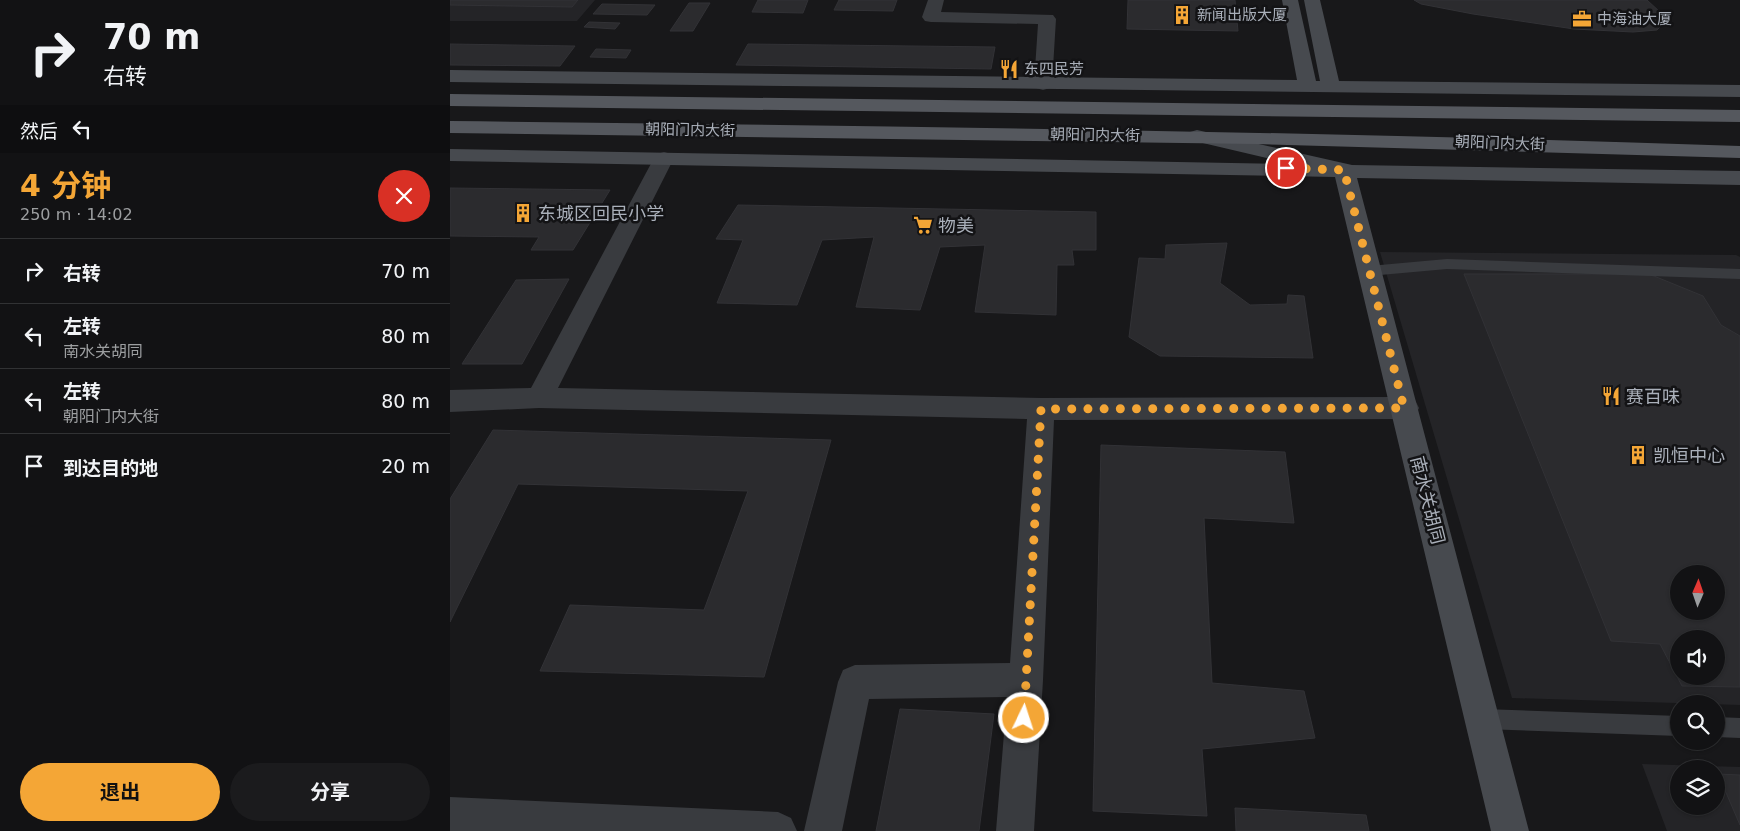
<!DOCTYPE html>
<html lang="zh">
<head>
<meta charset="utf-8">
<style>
  :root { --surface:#121214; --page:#1b1b1d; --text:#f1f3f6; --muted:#9c9ea0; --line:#313234; --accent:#f4a636 }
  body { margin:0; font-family:"DejaVu Sans","Noto Sans SC",sans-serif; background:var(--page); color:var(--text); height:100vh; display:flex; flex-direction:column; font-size:19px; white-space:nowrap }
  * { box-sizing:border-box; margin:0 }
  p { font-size:16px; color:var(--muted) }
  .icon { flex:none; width:28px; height:28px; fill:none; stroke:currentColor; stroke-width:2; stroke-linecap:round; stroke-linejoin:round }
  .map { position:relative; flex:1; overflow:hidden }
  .side { display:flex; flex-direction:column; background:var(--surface); width:450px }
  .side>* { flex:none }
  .banner { background:#121214; color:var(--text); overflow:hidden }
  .needle { width:32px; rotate:2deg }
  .controls { position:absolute; left:1220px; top:565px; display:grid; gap:10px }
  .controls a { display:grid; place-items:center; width:55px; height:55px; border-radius:50%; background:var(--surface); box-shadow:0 1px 4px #0004,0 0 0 1px var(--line); font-size:25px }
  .pin { position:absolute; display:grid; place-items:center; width:42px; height:42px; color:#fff; margin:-21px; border:2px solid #fff; border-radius:50%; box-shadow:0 1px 5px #0007 }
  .me { position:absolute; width:55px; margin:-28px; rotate:4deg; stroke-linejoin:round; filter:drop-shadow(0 0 4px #0008) }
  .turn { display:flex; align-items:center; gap:18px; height:105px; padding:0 20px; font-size:22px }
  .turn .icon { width:65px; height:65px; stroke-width:2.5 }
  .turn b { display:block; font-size:35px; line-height:42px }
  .then { display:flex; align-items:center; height:48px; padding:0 20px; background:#0003; gap:10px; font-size:19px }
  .round { display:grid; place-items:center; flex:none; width:52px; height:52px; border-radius:26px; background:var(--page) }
  .overview { display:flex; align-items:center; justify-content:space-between; height:85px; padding:0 20px }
  h1 { font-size:30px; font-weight:700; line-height:38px; color:var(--accent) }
  .cta { display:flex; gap:10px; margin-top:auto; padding:10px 20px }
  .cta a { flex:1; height:58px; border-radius:30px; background:var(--accent); color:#111; font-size:20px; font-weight:700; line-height:58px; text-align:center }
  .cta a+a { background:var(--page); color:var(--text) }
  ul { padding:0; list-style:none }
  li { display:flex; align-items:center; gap:15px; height:65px; padding:0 20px; border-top:1px solid var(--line) }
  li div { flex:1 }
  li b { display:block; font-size:19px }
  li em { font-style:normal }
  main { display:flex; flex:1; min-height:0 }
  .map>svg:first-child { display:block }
  .built { fill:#242427; fill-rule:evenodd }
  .building { fill:#2b2b2e; stroke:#323236; fill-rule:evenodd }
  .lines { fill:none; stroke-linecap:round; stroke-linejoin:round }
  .lane { fill:#393b3f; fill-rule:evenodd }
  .street { fill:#393b3f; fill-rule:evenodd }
  .secondary { fill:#474a4f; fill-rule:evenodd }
  .primary { fill:#55585e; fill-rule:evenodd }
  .route { stroke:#f4a636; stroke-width:9; stroke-dasharray:0 16.2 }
  .labels { text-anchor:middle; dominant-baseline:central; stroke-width:5; stroke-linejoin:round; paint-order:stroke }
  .far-poi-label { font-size:15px; fill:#aab0ba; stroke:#131315; text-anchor:start }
  .far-street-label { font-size:15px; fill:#aab0ba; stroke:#131315 }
  .poi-label { font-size:18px; fill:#aab0ba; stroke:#131315; text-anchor:start }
  .street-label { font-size:18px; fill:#aab0ba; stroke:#131315 }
</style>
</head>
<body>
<main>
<section class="side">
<div class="banner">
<div class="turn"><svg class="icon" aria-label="right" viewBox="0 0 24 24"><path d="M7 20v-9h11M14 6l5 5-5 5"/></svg><div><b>70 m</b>右转</div></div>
<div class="then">然后<svg class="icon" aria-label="left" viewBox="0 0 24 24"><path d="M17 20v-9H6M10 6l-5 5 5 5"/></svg></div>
</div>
<div class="overview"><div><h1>4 分钟</h1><p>250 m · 14:02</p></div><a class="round" style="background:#d93025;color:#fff"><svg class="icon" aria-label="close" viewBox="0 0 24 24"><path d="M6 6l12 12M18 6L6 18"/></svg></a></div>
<ul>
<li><svg class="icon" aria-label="right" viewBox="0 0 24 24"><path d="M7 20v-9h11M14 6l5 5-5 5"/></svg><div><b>右转</b></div><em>70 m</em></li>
<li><svg class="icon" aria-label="left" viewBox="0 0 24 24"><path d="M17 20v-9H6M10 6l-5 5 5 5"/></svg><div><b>左转</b><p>南水关胡同</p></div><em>80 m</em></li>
<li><svg class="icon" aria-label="left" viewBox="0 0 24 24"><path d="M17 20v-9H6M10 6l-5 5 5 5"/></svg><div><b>左转</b><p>朝阳门内大街</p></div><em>80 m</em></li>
<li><svg class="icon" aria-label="arrive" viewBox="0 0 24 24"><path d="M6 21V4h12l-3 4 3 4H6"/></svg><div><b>到达目的地</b></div><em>20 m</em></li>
</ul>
<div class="cta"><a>退出</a><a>分享</a></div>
</section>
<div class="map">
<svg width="1290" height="831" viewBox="0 0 1290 831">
  <rect width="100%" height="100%" fill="#18181a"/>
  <path class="built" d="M 0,0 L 145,0 L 127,21 L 0,21 Z
    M 930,252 L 1286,255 L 1290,257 L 1290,705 L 1062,698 ZM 1229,574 L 1266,574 L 1266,611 L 1229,611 ZM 1229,639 L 1266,639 L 1266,676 L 1229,676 Z
    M 1192,764 L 1290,767 L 1290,831 L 1217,831 ZM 1229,769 L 1266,769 L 1266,806 L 1229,806 Z"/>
  <path class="building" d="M 0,0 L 128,0 L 122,7 L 0,5 Z
    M 308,0 L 358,0 L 353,13 L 302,12 Z
    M 389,0 L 447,0 L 443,11 L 384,10 Z
    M 678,0 L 785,0 L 788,31 L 677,29 Z
    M 964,0 L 1197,0 L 1210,12 L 1214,23 L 1207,30 L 1183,32 L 1124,29 L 1023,14 L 971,4 Z
    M 239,3 L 260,3 L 243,31 L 220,31 Z
    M 152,4 L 205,5 L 197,15 L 143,14 Z
    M 139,22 L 170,23 L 165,29 L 134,27 Z
    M 0,44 L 125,46 L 110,66 L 0,65 Z
    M 298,44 L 545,47 L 541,69 L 286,65 Z
    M 146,49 L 181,50 L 176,58 L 140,57 Z
    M 0,188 L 160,190 L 123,250 L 81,250 L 89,237 L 0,236 Z
    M 288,205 L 646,212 L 646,250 L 622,250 L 624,265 L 607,265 L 606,315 L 525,312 L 535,245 L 490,247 L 470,310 L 406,307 L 424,237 L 372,240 L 347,305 L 267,303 L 293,240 L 266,239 Z
    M 777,243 L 770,283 L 800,305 L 837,304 L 838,295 L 854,296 L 863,358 L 710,356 L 679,337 L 689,258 L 715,259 L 716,245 Z
    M 1014,274 L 1199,274 L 1253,296 L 1271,325 L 1290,336 L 1290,687 L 1232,686 L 1210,644 L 1161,641 ZM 1229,574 L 1266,574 L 1266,611 L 1229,611 ZM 1229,639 L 1266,639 L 1266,676 L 1229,676 Z
    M 119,279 L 72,364 L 12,364 L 66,280 Z
    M 43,430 L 381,440 L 314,677 L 90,671 L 120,605 L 254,610 L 298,491 L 68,484 L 0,622 L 0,499 Z
    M 651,445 L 835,452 L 844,523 L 754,518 L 762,683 L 854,691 L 865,738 L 752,749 L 757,816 L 643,811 Z
    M 450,709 L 544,714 L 529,831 L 426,831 Z
    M 1268,774 L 1290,775 L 1290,825 Z
    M 785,808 L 916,815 L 919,831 L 786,831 Z"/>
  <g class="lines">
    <path class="lane" d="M 997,259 L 1290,269 L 1290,279 L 997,269 L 919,276 L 914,274 L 912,271 L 914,268 L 919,266 Z
      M 1033,709 L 1229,716 L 1229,736 L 1033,729 L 1026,726 L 1023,719 L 1026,712 Z
      M 1266,717 L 1290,718 L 1290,738 L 1266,737 Z"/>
    <path class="street" d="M 478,0 L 494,0 L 491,12 L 603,15 L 606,19 L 602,84 L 600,88 L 593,90 L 586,88 L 584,84 L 588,24 L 481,22 L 475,21 L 472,17 Z
      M 214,152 L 221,154 L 224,158 L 108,388 L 591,398 L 955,397 L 965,400 L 969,408 L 965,416 L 955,419 L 604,420 L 593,680 L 584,831 L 546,831 L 557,697 L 419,699 L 392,831 L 354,831 L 388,682 L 393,670 L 405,665 L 560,663 L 577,419 L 89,408 L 0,412 L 0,390 L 81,388 L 204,158 L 207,154 Z
      M 0,797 L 328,812 L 341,818 L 347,831 L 0,831 Z"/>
    <path class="secondary" d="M 832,0 L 848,0 L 866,81 L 870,81 L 854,0 L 870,0 L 889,81 L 1290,85 L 1290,97 L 0,82 L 0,70 L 847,80 Z
      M 747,130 L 902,165 L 1290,171 L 1290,185 L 907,178 L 1079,831 L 1041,831 L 885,177 L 0,161 L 0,149 L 842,164 L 740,140 L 737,136 L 740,132 Z"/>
    <path class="primary" d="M 0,94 L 1290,110 L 1290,122 L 0,106 Z
      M 0,121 C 430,126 860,131 1290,146 L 1290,158 L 806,144 L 0,133 Z"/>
  </g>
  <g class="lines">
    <path class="route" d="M 574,718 L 591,409 L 954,408 L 894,170 L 836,168"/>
  </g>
  <defs>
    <g id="building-bare" transform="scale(1.5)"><path d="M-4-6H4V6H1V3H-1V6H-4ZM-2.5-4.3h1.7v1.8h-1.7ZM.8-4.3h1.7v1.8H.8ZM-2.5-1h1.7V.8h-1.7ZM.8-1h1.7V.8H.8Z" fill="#f4a636" stroke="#131315" stroke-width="2.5" paint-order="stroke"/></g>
    <g id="office-bare" transform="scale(1.5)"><path d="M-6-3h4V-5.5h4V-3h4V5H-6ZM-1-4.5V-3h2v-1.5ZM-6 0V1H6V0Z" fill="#f4a636" stroke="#131315" stroke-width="2.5" paint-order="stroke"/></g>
    <g id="restaurant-bare" transform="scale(1.5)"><path d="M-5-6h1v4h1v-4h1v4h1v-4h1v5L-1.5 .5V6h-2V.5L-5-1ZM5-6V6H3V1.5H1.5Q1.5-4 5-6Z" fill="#f4a636" stroke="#131315" stroke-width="2.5" paint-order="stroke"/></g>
    <g id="supermarket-bare" transform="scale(1.5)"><path d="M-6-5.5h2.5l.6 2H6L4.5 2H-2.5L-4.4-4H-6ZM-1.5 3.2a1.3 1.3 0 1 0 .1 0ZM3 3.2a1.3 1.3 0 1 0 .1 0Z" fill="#f4a636" stroke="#131315" stroke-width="2.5" paint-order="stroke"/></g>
  </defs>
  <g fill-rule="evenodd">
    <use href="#building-bare" x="732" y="15"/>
    <use href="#office-bare" x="1132" y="19"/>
    <use href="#restaurant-bare" x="559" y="69"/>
    <use href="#building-bare" x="73" y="213"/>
    <use href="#supermarket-bare" x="473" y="225"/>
    <use href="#restaurant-bare" x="1161" y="396"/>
    <use href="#building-bare" x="1188" y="455"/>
  </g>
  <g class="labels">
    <g class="far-poi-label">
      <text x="747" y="15">新闻出版大厦</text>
      <text x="1147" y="19">中海油大厦</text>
      <text x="574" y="69">东四民芳</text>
    </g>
    <g class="far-street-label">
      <text transform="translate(240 130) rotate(1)">朝阳门内大街</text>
      <text transform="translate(645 135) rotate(1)">朝阳门内大街</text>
      <text transform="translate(1050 143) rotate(2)">朝阳门内大街</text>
    </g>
    <g class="poi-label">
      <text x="88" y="213">东城区回民小学</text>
      <text x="488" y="225">物美</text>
      <text x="1176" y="396">赛百味</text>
      <text x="1203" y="455">凯恒中心</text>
    </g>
    <g class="street-label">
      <text transform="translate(978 500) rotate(76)">南水关胡同</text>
    </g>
  </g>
</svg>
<div class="controls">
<a><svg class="needle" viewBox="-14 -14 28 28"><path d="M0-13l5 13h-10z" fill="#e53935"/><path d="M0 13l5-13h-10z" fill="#9c9ea0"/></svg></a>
<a><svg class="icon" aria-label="sound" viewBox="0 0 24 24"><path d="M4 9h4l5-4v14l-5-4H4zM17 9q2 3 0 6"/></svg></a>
<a><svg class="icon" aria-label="search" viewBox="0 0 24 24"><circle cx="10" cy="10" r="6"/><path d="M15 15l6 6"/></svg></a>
<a><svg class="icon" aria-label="layers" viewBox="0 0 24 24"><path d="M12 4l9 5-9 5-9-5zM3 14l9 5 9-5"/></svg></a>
</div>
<div class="pin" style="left:836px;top:168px;background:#d93025"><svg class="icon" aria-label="arrive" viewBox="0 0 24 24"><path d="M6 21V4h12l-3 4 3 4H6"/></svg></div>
<svg class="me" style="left:574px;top:718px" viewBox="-20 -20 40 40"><circle r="17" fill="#f4a636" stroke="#fff" stroke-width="3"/><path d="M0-11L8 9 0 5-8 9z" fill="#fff"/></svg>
</div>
</main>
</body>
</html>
